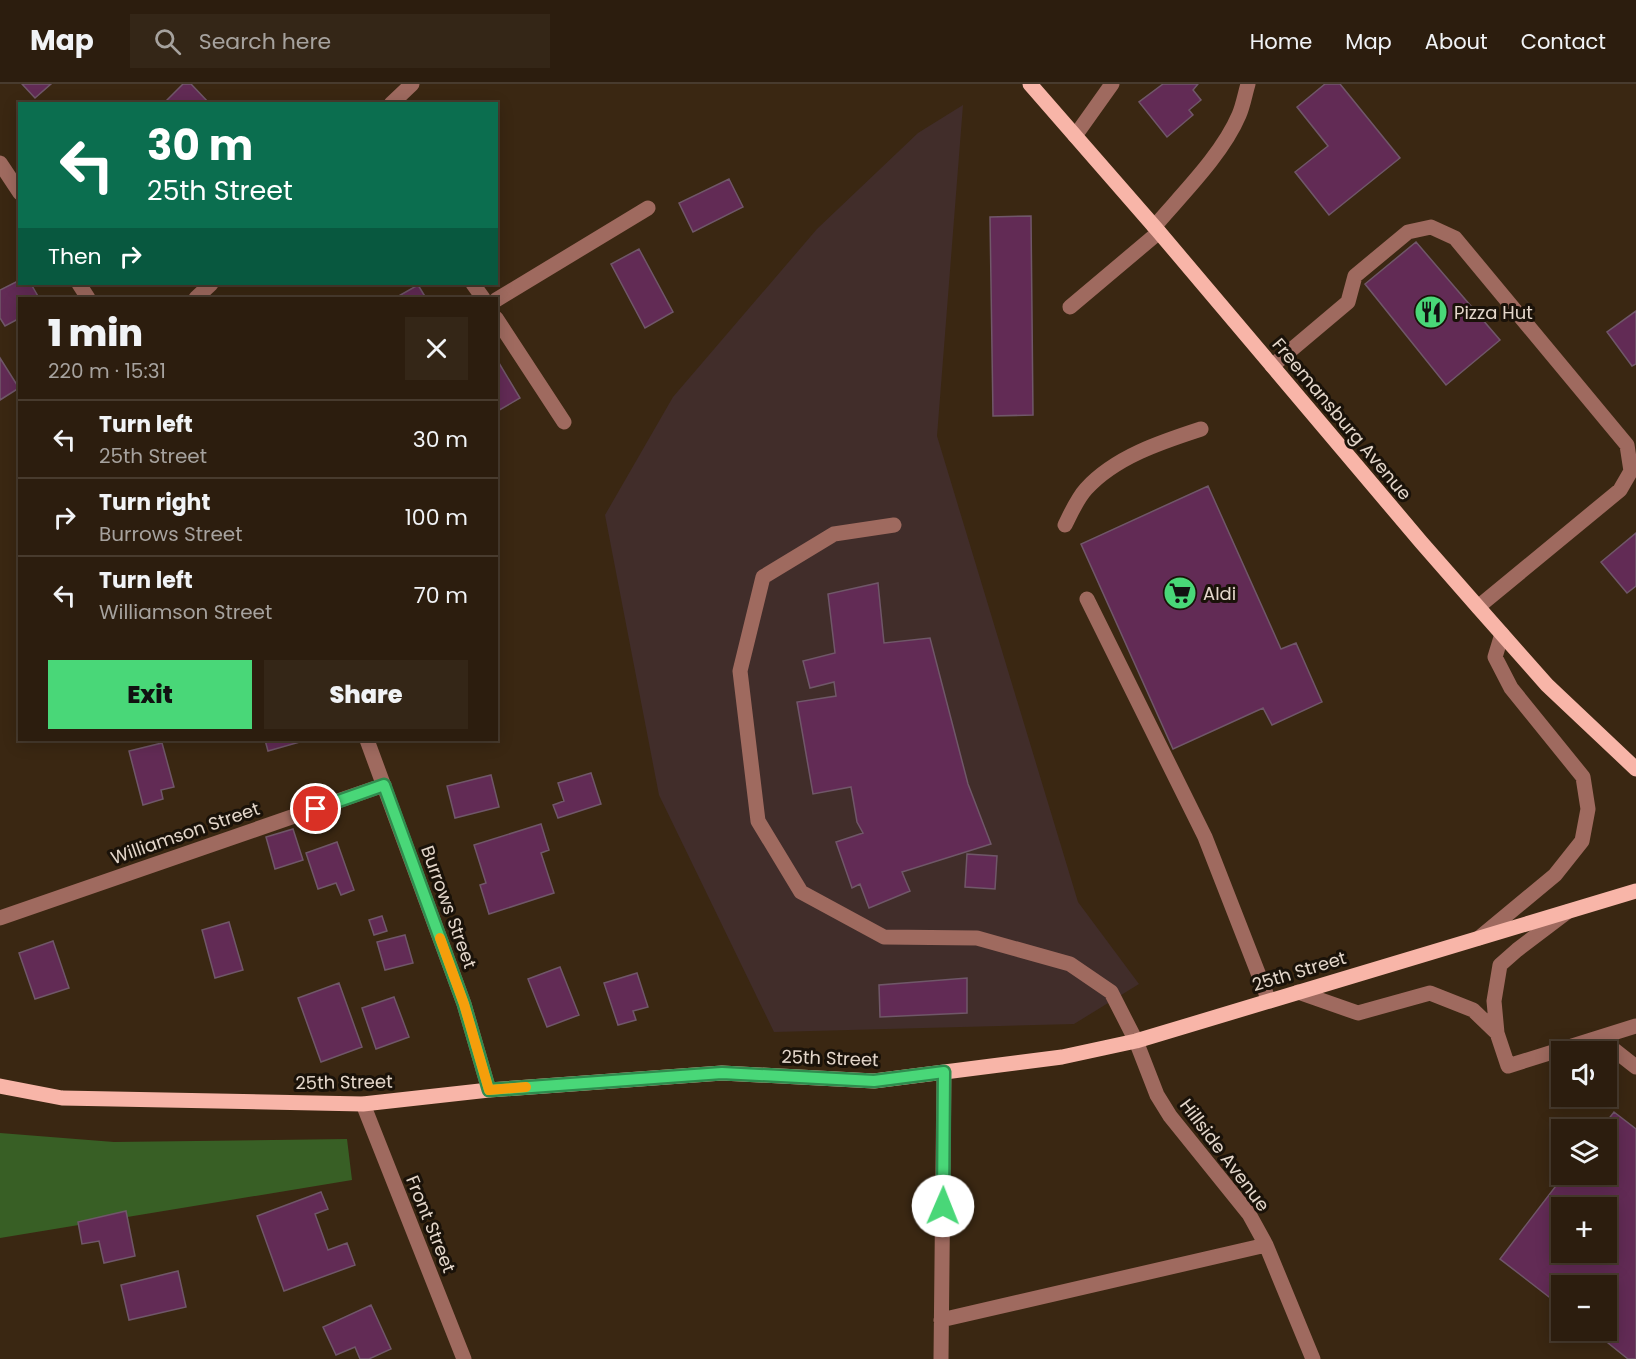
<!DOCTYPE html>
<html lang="en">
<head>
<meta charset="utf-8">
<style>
  :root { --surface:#2c1d0e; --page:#342617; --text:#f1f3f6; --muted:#a6a29e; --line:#483b2e; --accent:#49d778 }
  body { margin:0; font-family:Poppins,sans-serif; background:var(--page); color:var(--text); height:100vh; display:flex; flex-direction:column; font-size:22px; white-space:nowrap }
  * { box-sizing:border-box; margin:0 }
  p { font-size:20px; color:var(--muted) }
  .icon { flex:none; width:33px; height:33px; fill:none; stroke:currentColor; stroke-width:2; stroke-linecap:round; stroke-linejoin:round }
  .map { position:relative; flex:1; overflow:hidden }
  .drawer { position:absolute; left:18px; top:213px; width:480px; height:444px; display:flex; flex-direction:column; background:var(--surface); border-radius:0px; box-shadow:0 3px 15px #0003,0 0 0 2px var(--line) }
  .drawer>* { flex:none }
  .top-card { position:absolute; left:18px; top:18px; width:480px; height:183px; border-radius:0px; box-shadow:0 3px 15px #0003,0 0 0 2px var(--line); background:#0b6e4f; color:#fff; overflow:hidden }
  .tools { position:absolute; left:1551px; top:957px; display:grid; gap:12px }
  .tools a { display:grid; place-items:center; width:66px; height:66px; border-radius:0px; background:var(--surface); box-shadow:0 3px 15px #0003,0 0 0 2px var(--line); font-size:30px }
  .pin { position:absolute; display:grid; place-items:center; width:51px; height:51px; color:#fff; margin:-26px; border:3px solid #fff; border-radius:50%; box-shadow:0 2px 6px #0007 }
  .me { position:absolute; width:66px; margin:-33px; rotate:1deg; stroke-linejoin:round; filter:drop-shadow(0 0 4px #0008) }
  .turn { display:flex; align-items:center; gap:21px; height:126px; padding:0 30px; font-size:27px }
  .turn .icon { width:78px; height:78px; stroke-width:2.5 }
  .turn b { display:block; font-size:42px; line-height:51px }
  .then { display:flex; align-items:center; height:57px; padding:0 30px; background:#0003; gap:12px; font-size:22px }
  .round { display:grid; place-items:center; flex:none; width:63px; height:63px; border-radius:0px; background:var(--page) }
  .headline { display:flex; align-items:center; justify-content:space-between; height:102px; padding:0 30px }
  h1 { font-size:36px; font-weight:800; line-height:45px }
  .action { display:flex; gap:12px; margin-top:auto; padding:12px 30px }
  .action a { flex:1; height:69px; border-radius:0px; background:var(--accent); color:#111; font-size:24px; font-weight:800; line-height:69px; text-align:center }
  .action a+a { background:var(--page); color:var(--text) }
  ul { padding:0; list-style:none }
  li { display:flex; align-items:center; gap:18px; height:78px; padding:0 30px; border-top:2px solid var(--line) }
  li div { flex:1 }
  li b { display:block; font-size:22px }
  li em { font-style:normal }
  header { display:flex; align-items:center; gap:36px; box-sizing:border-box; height:84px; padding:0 30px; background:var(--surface); border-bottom:2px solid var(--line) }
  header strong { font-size:28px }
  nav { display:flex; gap:33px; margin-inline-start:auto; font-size:21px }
  .search { width:420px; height:54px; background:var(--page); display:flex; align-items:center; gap:15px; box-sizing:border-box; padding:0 21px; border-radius:0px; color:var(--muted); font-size:22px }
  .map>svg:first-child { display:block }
  .industrial { fill:#412d2a }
  .forest { fill:#385f25 }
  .building { fill:#622b55; stroke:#705769; stroke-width:1.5; fill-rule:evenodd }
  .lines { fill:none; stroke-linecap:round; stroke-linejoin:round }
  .minor { stroke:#9f6a5f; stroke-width:15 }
  .major { stroke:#f8b5a8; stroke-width:15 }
  .route-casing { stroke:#2f8c4e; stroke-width:15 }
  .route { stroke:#49d778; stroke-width:10 }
  .slow { stroke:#f59e0b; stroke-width:10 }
  .labels { text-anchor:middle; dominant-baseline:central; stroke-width:6; stroke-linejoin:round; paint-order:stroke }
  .poi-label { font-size:18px; fill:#e4d7cb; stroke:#1a1209; text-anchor:start }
  .street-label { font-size:18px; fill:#e4d7cb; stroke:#1a1209 }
</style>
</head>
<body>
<header>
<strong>Map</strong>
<div class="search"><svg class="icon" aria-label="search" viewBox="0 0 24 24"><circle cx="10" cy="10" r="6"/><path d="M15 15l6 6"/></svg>Search here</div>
<nav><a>Home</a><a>Map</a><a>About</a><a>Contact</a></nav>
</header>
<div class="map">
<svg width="1636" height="1275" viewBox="0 0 1636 1275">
  <rect width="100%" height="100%" fill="#3a2712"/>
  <path class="industrial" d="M 963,21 L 937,352 L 1078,818 L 1139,900 L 1074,940 L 774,948 L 659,711 L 605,431 L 673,313 L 817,145 L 918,49 Z"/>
  <path class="forest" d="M 0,1049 L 114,1058 L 347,1055 L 352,1096 L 0,1154 Z"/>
  <path class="building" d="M 22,0 L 51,0 L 35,14 Z
    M 183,0 L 191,0 L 210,20 L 163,20 Z
    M 1163,0 L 1198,0 L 1193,6 L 1201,16 L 1189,26 L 1193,31 L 1167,53 L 1139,18 Z
    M 1325,0 L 1340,0 L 1400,74 L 1329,131 L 1295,88 L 1328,62 L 1297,23 Z
    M 729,95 L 743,123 L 693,148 L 679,119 Z
    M 1031,132 L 1033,331 L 993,332 L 990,133 Z
    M 1416,158 L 1500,256 L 1446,301 L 1365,200 Z
    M 639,165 L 673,228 L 645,244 L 611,180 Z
    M 20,196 L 20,200 L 31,200 L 39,214 L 20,214 L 20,234 L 5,242 L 0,234 L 0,206 Z
    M 418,201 L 426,214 L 395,214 Z
    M 1636,227 L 1636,280 L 1632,282 L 1607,248 Z
    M 0,274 L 19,304 L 0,316 Z
    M 496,274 L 520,314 L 496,328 Z
    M 1208,402 L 1281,565 L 1296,559 L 1322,618 L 1272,641 L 1263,624 L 1173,665 L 1081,460 Z
    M 1636,449 L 1636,502 L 1627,509 L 1601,478 Z
    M 878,499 L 884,559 L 930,554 L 968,700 L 991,760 L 902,788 L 910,807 L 869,824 L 860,800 L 852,804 L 836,758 L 863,749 L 857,738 L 851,703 L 813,710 L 797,618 L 836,612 L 834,598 L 810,604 L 803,577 L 835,569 L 828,510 Z
    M 265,656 L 300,656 L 300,658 L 268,667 Z
    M 162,659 L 174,703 L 161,706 L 163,715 L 143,721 L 129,667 Z
    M 591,689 L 601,720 L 558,734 L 553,721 L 564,717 L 558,699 Z
    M 491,691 L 499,723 L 455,734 L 447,702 Z
    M 541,740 L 549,766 L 541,769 L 554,809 L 489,830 L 480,801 L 486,799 L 474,761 Z
    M 293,745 L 303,776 L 275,785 L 266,753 Z
    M 337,758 L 354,806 L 341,811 L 336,799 L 318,805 L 306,769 Z
    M 967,770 L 997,772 L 995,805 L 965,803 Z
    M 382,832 L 387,847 L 374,851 L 369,836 Z
    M 229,838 L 243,886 L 215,894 L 202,846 Z
    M 405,851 L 413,879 L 385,886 L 377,858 Z
    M 53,857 L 69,904 L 35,915 L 19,869 Z
    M 560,883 L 579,931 L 547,943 L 528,895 Z
    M 637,889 L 648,923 L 633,927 L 636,936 L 618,941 L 604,899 Z
    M 967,894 L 967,929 L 880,933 L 879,901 Z
    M 339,899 L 362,963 L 321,978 L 298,914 Z
    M 394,913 L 409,953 L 376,965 L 362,924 Z
    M 1614,1028 L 1636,1045 L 1636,1275 L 1628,1275 L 1592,1246 L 1606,1246 L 1606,1202 L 1562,1202 L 1562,1223 L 1500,1175 L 1565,1090 L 1606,1090 L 1606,1046 L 1600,1046 ZM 1562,1124 L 1606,1124 L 1606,1168 L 1562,1168 Z
    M 321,1108 L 328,1125 L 315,1130 L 328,1166 L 347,1159 L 355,1181 L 284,1207 L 257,1132 Z
    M 126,1127 L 135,1172 L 104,1179 L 99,1157 L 82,1160 L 78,1138 Z
    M 178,1187 L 186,1223 L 129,1236 L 121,1201 Z
    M 371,1221 L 391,1265 L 369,1275 L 360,1275 L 355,1263 L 336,1271 L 323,1243 Z"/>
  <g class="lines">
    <path class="minor" d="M 391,20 L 412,0
      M 1075,52 L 1112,0
      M 0,79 L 20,109
      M 1154,143 C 1182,110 1222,71 1239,31 C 1243,22 1245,10 1248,0
      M 79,200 L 88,214
      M 473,200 L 483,214
      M 196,214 L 211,200
      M 496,216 L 648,124
      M 1070,223 L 1159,148
      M 496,234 L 564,338
      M 1272,282 L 1348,218 L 1355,192 L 1408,148 L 1431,143 L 1455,154 L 1627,361 L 1631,387 L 1620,406 L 1478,523
      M 894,441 L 834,450 L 763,493 L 740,587 L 758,737 L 801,808 L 884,853 L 977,854 L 1070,880 L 1111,908 L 1136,957 L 1157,1011 L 1170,1032 L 1249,1130 L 1266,1161 L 1313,1275
      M 1065,441 C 1071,429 1077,415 1086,405 C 1115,373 1161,358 1201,345
      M 1087,515 L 1205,753 L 1269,917
      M 367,656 L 464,920 L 489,1006
      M 1567,828 L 1517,866 L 1500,881 L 1494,917 L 1497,949 L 1508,982 L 1636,942
      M 0,834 L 384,701
      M 1479,854 L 1555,791 L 1582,757 L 1588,725 L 1583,693 L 1511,604 L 1495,573 L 1502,550
      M 1298,908 L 1358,929 L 1430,909 L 1473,926 L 1497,949
      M 1599,954 L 1636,983
      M 363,1020 L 464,1275
      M 941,1236 L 1266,1161
      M 941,1275 L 944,988"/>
    <path class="major" d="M 1030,0 L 1159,148 L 1421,458 L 1478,523 L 1547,601 L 1636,685
      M 0,1002 L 62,1014 L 363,1020 L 489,1006 L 722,989 L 874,997 L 1062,973 L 1136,957 L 1636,807"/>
  </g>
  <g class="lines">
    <g class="route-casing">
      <path id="route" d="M 316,725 L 384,701 L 464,920 L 489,1006 L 722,989 L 874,997 L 944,988 L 943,1122"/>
    </g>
    <use href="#route" class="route"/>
    <path class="slow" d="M 440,854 L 464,920 L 489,1006 L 526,1003"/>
  </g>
  <defs>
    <g id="restaurant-disc" transform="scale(1.725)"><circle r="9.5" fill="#49d778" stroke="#1a1209"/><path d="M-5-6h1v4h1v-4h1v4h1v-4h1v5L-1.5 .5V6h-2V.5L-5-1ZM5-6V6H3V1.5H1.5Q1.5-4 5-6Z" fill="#111"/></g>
    <g id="supermarket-disc" transform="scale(1.725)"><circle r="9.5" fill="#49d778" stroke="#1a1209"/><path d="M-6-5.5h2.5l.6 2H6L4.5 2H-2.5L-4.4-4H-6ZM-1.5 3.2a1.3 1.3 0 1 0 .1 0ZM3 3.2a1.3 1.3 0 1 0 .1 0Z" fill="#111"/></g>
  </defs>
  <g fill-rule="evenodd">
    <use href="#restaurant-disc" x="1431" y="228"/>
    <use href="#supermarket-disc" x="1180" y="509"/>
  </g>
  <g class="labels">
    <g class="poi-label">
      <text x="1454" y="228">Pizza Hut</text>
      <text x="1203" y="509">Aldi</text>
    </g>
    <g class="street-label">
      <text transform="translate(1342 335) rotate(50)">Freemansburg Avenue</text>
      <text transform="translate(185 749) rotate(-19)">Williamson Street</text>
      <text transform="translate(449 823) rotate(70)">Burrows Street</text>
      <text transform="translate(1299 887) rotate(-17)">25th Street</text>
      <text transform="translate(830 974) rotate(2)">25th Street</text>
      <text transform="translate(344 998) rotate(-1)">25th Street</text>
      <text transform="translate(1225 1071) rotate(53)">Hillside Avenue</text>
      <text transform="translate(431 1140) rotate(68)">Front Street</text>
    </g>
  </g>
</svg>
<div class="tools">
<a><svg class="icon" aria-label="sound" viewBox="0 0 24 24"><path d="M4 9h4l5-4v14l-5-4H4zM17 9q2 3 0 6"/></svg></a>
<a><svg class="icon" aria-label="layers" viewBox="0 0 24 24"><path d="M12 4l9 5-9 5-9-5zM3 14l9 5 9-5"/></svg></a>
<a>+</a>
<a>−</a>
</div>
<div class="pin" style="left:316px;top:725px;background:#d93025"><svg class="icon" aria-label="arrive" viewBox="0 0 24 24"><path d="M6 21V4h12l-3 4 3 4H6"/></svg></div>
<svg class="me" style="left:943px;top:1122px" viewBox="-20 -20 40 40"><circle r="19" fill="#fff"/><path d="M0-13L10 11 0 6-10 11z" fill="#49d778"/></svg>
<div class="top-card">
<div class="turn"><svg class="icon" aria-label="left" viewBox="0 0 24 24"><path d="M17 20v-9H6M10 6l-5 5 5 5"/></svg><div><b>30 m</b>25th Street</div></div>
<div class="then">Then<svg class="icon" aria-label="right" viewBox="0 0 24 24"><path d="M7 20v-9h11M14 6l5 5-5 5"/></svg></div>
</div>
<section class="drawer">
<div class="headline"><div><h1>1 min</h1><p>220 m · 15:31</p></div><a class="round"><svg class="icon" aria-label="close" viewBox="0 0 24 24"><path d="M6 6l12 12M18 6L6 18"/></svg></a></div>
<ul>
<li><svg class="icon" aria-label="left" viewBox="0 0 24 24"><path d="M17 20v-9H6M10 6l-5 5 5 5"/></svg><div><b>Turn left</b><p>25th Street</p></div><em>30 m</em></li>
<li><svg class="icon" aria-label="right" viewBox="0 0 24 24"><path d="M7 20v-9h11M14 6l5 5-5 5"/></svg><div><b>Turn right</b><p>Burrows Street</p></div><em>100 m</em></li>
<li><svg class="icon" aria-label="left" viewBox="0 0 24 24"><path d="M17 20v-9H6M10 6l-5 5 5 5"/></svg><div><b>Turn left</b><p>Williamson Street</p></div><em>70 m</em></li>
</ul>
<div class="action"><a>Exit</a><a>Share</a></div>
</section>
</div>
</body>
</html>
